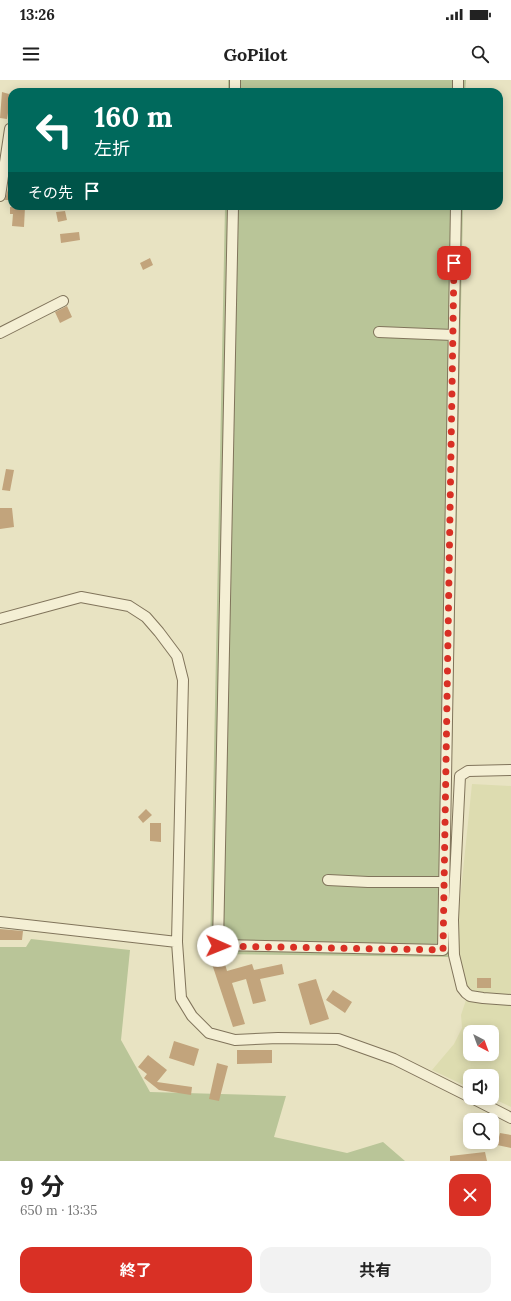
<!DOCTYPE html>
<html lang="ja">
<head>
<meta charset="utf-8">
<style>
  :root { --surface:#fff; --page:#f2f2f2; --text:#222; --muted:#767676; --accent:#d93025 }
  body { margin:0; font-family:Lora,"Noto Sans JP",serif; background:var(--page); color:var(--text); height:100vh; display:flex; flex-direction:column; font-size:15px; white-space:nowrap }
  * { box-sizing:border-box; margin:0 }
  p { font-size:13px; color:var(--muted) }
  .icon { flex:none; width:22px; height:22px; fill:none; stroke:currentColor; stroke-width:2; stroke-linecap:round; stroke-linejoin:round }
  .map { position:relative; height:1081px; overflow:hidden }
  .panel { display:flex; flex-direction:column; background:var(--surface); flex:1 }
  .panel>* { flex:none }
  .hud { position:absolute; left:8px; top:8px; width:495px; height:122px; border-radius:12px; box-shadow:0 2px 10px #0003; background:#00695c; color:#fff; overflow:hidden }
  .needle { width:26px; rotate:139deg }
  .tools { position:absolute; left:463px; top:945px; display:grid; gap:8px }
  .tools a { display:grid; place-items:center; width:36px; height:36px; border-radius:8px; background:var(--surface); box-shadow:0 2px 10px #0003; font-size:20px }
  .pin { position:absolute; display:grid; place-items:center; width:34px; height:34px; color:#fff; margin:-17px; border-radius:8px; box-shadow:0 2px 6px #0006 }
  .me { position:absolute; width:44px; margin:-22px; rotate:91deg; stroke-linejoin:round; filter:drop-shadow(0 0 3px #0008) }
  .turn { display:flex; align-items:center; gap:14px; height:84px; padding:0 20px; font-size:18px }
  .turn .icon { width:52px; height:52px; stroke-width:2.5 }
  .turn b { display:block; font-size:28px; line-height:34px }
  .then { display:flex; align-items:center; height:38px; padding:0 20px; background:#0003; gap:8px; font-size:15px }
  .round { display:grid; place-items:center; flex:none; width:42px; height:42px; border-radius:12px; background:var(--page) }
  .overview { display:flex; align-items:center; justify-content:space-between; height:68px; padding:0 20px }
  h1 { font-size:24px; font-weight:700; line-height:30px }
  .button { display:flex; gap:8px; margin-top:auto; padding:8px 20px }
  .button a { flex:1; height:46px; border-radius:12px; background:var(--accent); color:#fff; font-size:16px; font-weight:700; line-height:46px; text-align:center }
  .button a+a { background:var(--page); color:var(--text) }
  .status { display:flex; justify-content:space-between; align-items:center; height:28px; padding:0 20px; background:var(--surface); direction:ltr }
  .status svg { height:11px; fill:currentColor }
  header { display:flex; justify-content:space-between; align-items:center; height:52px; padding:0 20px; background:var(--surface); font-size:18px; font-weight:700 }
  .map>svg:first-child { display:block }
  .farmland { fill:#dddcb0; fill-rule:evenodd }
  .green { fill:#b9c598 }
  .building { fill:#c2a47c }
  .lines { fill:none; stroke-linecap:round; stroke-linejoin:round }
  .minor-casing { stroke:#80745b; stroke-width:12 }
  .minor { stroke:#f4efd4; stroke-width:10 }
  .route { stroke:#d93025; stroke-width:7; stroke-dasharray:0 12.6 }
</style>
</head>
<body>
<div class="status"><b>13:26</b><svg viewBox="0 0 49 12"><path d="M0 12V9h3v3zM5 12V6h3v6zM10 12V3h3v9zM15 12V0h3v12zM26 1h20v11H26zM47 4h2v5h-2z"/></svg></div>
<header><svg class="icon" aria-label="menu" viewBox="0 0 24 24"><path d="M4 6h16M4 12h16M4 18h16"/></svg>GoPilot<svg class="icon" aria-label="search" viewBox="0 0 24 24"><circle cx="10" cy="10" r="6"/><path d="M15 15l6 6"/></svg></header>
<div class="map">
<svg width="511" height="1081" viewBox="0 0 511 1081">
  <rect width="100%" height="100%" fill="#e8e3c2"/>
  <path class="farmland" d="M 472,704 L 511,706 L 511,917 L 470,913 L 462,897 L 456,859 Z
    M 466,920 L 511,924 L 511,1027 L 492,1018 L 492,996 L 470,996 L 470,1008 L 432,990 L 454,964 L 462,948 L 461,935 ZM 470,952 L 492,952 L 492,974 L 470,974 Z"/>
  <path class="green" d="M 228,0 L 466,0 L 465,12 L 228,12 Z
    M 225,126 L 463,126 L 448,877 L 210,874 Z
    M 31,859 L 130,870 L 121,960 L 150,1012 L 286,1016 L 274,1057 L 347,1073 L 383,1062 L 405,1081 L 0,1081 L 0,867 L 26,867 Z"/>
  <path class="building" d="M 2,12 L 9,14 L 9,18 L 12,18 L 11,34 L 8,33 L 7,39 L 0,38 Z
    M 8,109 L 11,109 L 11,120 L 5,120 Z
    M 10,127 L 25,127 L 24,147 L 12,146 L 13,134 L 10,134 Z
    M 65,131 L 67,140 L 58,142 L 56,132 Z
    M 79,152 L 80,160 L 61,163 L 60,154 Z
    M 150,178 L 153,185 L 143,190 L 140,183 Z
    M 67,226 L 72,237 L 60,243 L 55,232 Z
    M 6,389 L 14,390 L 10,411 L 2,410 Z
    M 0,428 L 12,428 L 14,447 L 0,449 Z
    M 146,729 L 152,735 L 143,743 L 138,737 Z
    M 150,743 L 161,743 L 161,762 L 150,761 Z
    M 0,849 L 23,851 L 22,860 L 0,860 Z
    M 223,877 L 227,891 L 252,884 L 254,890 L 282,884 L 284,894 L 260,899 L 266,921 L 253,924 L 246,899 L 232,903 L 245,944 L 233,947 L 211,881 Z
    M 477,898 L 491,898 L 491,908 L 477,908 Z
    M 316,899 L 329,939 L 310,945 L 298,904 Z
    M 333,910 L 352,922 L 345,933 L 326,920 Z
    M 174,961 L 199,969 L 194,986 L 169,978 Z
    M 237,970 L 272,970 L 272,983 L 237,984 Z
    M 148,975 L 167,990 L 157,1002 L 192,1007 L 191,1015 L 159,1010 L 144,998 L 147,994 L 138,987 Z
    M 217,983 L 228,986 L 219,1021 L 209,1019 Z
    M 500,1053 L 511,1055 L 511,1068 L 497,1065 Z
    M 485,1072 L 487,1081 L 450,1081 L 450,1076 Z"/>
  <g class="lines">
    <g class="minor-casing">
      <path id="minor" d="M 235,12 L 235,0
        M 458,12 L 458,0
        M 0,116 L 10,49 L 12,49
        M 233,126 L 218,865 L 443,870 L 456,126
        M 379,252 L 453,255
        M 0,253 L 63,221
        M 0,539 L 81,517 L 129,526 L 146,537 L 159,552 L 177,576 L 183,600 L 177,862 L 181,918 L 192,936 L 209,953 L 235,960 L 278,958 L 338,959 L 394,979 L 470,1017
        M 511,690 L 468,691 L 460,696 L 453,840 L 454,875 L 462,908 L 466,913 L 470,916 L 483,918 L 511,920
        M 328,800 L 368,802 L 444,802
        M 0,842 L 177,862
        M 472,1018 L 511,1038"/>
    </g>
    <use href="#minor" class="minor"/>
  </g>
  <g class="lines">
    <path class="route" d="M 218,866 L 443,870 L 454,183"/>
  </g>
</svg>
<div class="tools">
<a><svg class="needle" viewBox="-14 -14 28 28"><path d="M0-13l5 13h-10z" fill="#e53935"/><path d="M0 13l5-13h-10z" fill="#767676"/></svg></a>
<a><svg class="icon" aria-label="sound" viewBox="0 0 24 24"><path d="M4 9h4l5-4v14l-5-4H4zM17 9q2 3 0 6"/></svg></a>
<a><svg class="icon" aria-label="search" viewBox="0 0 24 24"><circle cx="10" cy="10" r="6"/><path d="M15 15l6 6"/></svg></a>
</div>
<div class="pin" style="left:454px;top:183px;background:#d93025"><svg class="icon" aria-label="arrive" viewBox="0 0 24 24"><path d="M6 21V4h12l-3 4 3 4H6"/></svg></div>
<svg class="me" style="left:218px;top:866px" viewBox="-20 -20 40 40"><circle r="19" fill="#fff"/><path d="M0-13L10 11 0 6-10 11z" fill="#d93025"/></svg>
<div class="hud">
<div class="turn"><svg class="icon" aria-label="left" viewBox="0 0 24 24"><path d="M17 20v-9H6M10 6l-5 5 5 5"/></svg><div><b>160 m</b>左折</div></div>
<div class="then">その先<svg class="icon" aria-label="arrive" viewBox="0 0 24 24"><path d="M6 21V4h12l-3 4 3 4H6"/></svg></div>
</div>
</div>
<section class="panel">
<div class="overview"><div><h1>9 分</h1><p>650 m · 13:35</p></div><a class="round" style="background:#d93025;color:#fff"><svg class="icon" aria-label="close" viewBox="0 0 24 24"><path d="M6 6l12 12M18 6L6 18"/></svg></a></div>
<div class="button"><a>終了</a><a>共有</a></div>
</section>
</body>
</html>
